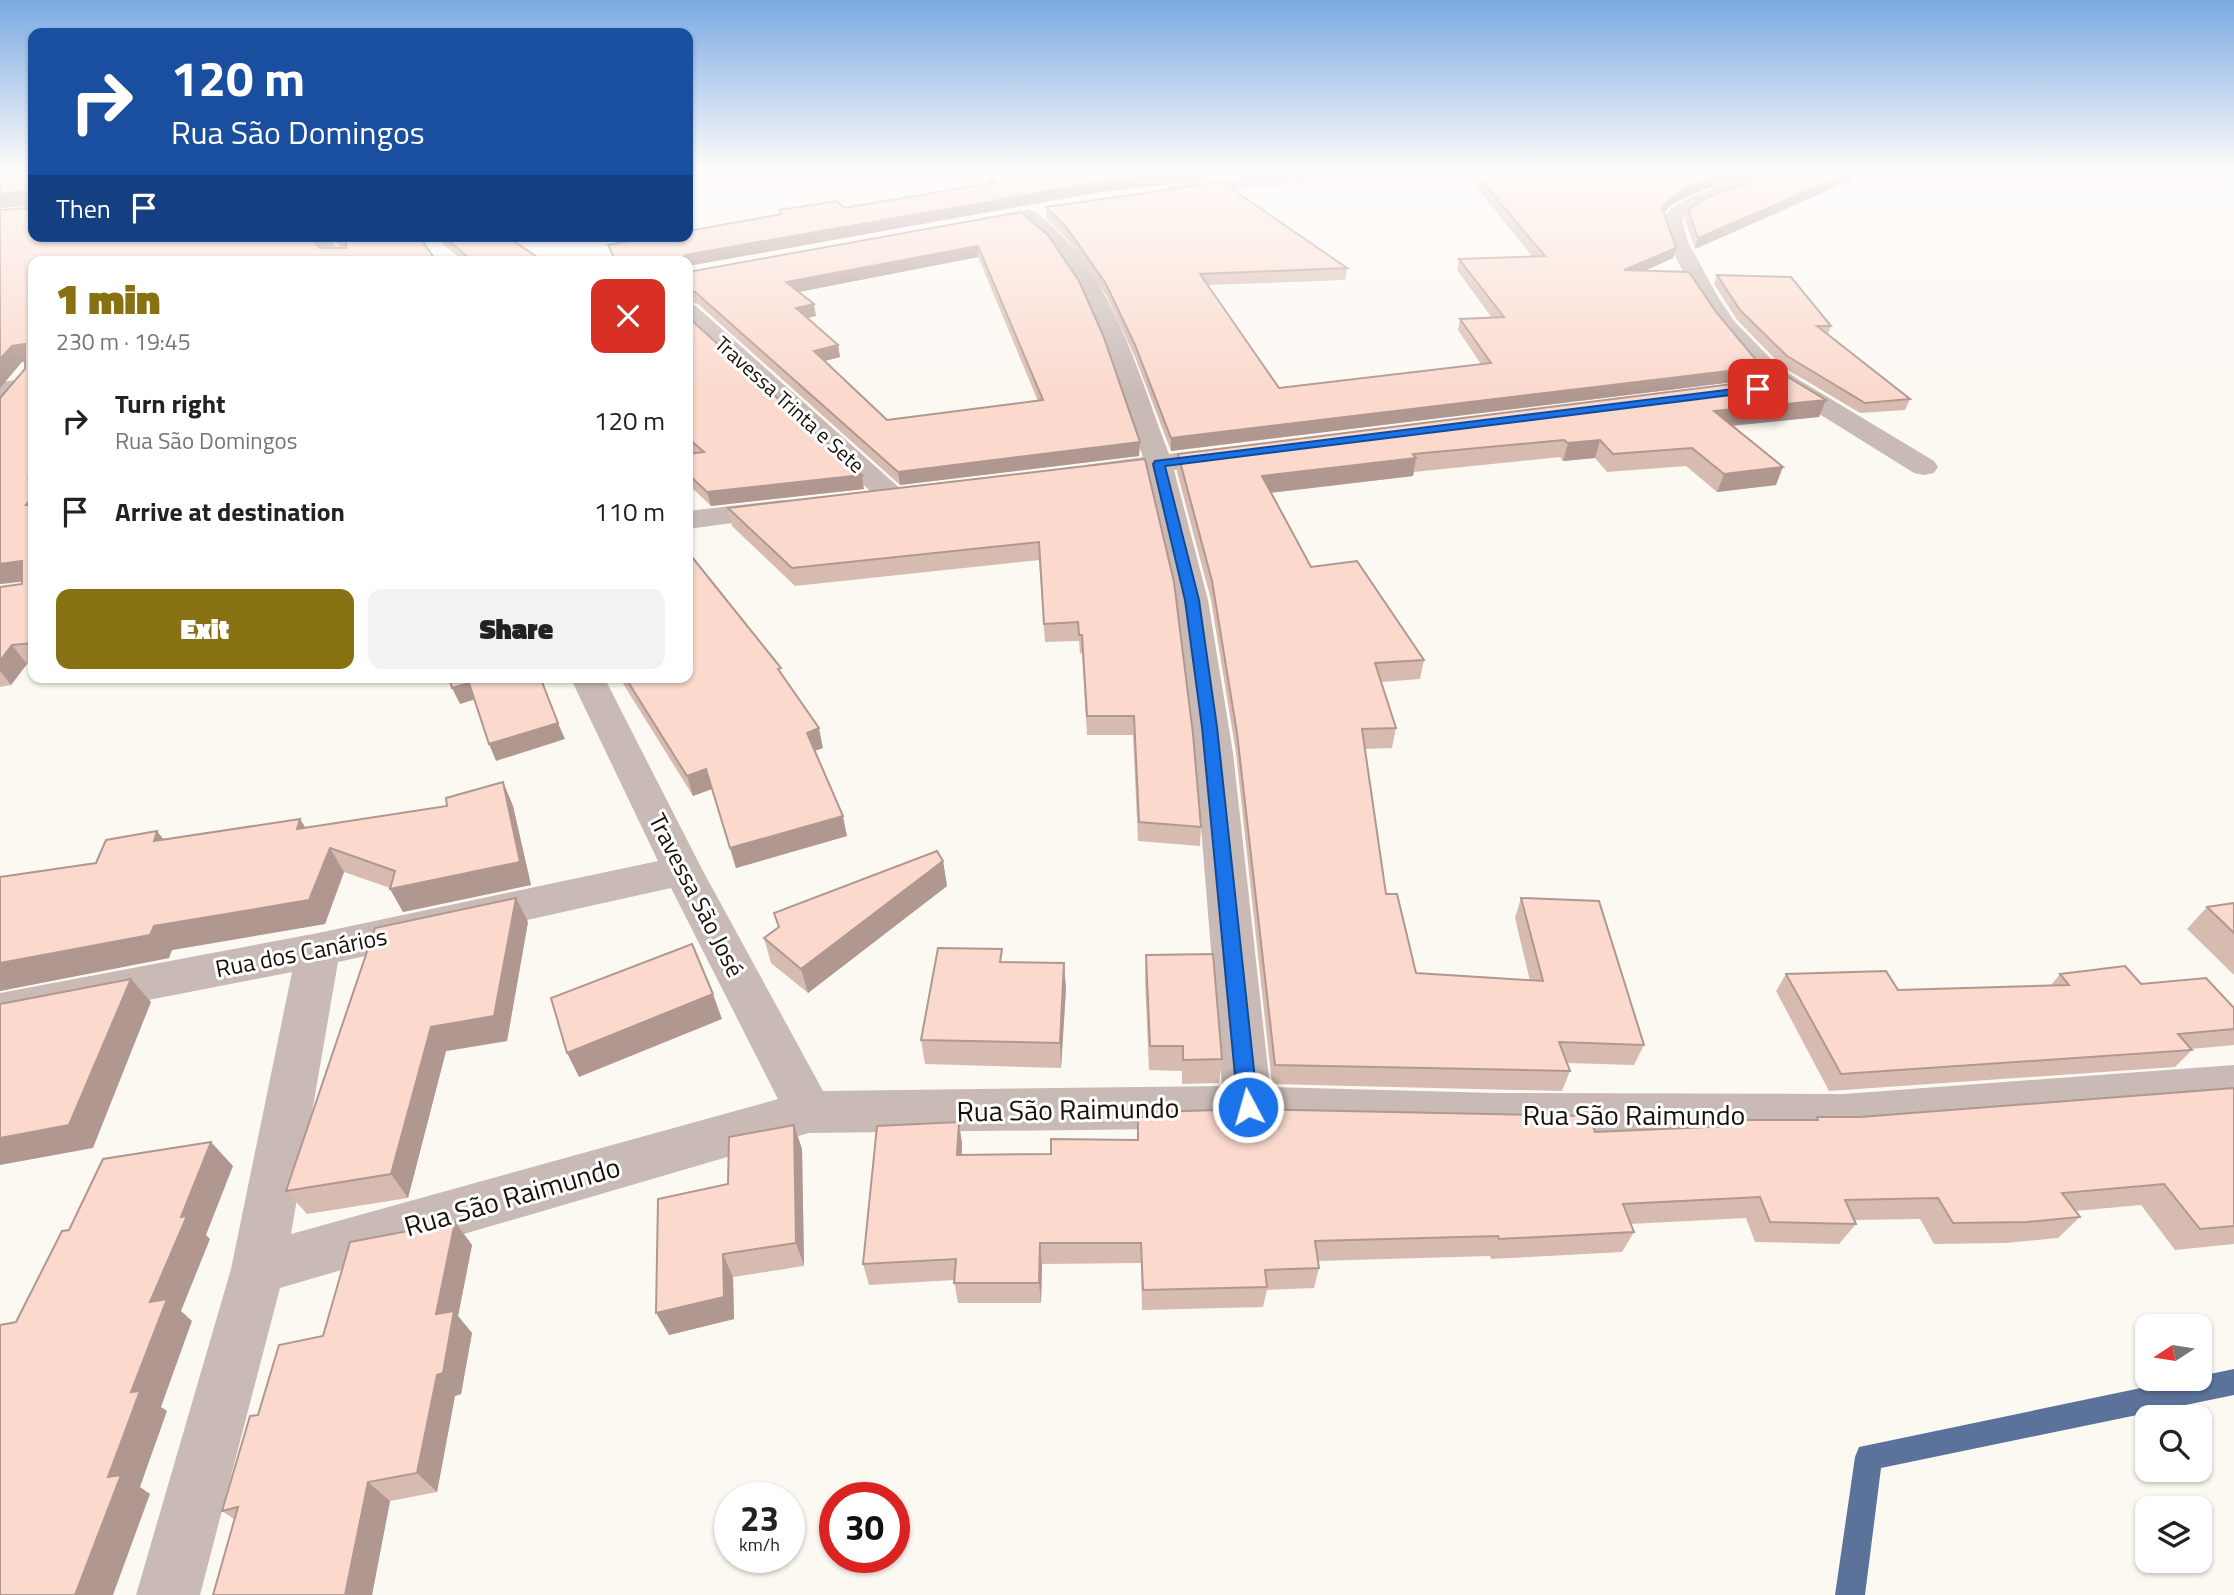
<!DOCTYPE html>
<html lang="en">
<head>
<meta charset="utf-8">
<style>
  :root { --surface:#fff; --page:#f2f2f2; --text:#222; --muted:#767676; --accent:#877112 }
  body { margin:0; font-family:"Titillium Web",sans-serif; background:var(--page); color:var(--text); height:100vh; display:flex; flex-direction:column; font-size:26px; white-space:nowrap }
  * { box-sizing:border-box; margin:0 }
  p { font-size:23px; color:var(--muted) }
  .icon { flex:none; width:38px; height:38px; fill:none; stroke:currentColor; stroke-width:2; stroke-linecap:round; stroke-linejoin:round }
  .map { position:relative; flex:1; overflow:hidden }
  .details { position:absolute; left:28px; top:256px; width:665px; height:427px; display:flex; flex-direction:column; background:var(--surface); border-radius:14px; box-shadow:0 2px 5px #0004 }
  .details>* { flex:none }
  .guide { position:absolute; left:28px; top:28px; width:665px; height:214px; border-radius:14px; box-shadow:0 2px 5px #0004; background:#1a4fa0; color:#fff; overflow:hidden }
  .needle { width:46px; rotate:258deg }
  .buttons { position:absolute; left:2135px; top:1314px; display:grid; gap:14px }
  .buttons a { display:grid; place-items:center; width:77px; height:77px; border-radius:14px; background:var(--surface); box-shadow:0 2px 5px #0004; font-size:35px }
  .speed { position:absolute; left:714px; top:1482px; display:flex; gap:14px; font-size:35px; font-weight:700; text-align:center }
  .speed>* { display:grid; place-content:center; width:91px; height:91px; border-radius:50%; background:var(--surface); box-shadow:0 2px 5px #0004; line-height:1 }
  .speed small { font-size:18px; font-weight:400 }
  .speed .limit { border:10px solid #d22; background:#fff; color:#111 }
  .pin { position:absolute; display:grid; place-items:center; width:60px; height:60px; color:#fff; margin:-30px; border-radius:14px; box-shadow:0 4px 10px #0006 }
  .me { position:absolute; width:77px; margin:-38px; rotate:354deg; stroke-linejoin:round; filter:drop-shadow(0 0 5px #0008) }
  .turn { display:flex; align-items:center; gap:24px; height:147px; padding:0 28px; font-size:32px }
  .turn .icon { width:91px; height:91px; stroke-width:2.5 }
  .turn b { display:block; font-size:49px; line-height:60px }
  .then { display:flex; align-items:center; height:66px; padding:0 28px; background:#0003; gap:14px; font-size:26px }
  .round { display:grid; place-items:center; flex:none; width:74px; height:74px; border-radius:14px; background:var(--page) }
  .summary { display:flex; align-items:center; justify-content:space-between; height:119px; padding:0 28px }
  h1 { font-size:42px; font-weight:800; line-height:52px; color:var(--accent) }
  .primary-button { display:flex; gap:14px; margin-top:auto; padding:14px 28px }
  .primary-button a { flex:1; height:80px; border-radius:14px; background:var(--accent); color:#fff; font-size:28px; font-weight:800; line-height:80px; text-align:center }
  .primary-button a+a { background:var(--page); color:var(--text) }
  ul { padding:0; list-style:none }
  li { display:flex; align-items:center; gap:21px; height:91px; padding:0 28px }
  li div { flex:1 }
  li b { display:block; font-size:26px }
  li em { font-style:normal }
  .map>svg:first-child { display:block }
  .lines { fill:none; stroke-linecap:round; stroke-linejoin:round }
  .stream { fill:#5b729b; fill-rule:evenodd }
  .minor { fill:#c9bab5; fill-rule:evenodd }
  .wall { fill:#d8bbb0; fill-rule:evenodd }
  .shaded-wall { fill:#b09890 }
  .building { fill:#fbd9cd; stroke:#b09890; stroke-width:2; fill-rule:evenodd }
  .route { fill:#1a73e8; stroke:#114b97; stroke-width:2 }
  .labels { text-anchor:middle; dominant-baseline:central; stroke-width:6; stroke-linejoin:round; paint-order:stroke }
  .far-street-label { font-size:21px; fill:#171107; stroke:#fff }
  .street-label { font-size:24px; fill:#171107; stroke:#fff }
  .near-street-label { font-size:28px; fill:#171107; stroke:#fff }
</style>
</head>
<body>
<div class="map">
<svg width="2234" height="1595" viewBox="0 0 2234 1595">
  <rect width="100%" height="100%" fill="#fcf9f3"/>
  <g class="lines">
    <path class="stream" d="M 2234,1369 L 2234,1395 L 1881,1468 L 1865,1595 L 1835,1595 L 1855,1457 L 1859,1447 L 2184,1379 L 2200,1379 L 2200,1376 Z"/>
    <path class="minor" d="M 1306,171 L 1360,171 L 1351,176 L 1172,197 L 1163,191 L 1172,185 Z
      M 1757,171 L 1784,171 L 1781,175 L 1700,207 L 1682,219 L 1688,242 L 1718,297 L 1735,322 L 1781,369 L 1934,461 L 1938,467 L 1934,473 L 1924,475 L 1914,473 L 1763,379 L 1719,332 L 1696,297 L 1668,242 L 1662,218 L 1672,208 L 1687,199 Z
      M 1028,209 C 1037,212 1043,218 1050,224 C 1115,282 1139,376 1169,454 L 1228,447 L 1238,449 L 1242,455 L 1238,461 L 1174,470 L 1208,600 L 1233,753 L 1270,1087 L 1497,1093 L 1844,1094 L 2234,1065 L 2234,1105 L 1844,1136 L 1497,1135 L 1248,1128 L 809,1133 L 280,1288 L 200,1595 L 136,1595 L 231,1269 L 292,972 L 0,1029 L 0,993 L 318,933 L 658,861 L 570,677 L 604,677 L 703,871 L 823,1091 L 1222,1086 L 1195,753 L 1176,600 L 1147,473 L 1096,479 L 1086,477 L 1082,471 L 1086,465 L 1143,457 L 1098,327 L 1072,276 L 1050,245 L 1018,215 ZM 671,888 L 778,1099 L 291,1234 L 338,962 Z
      M 304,236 L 326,236 L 350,261 L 328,261 Z
      M 688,304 L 696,306 L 903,491 L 907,497 L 903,503 L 893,506 L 883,503 L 688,323 Z
      M 33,378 L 33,392 L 0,398 L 0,382 Z
      M 783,500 L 793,503 L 797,509 L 793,515 L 688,529 L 688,511 Z"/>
  </g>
  <path class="wall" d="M 0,171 L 320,248 L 341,248 L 330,236 L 419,236 L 436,261 L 33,261 L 33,664 L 27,664 L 11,685 L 0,687 L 0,587 L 22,584 L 22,582 L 0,584 L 25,369 L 25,362 L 22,362 L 27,206 L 0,208 Z
    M 1028,171 L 1203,171 L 1203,180 L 1101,192 L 688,266 L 688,261 L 614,261 L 608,245 L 780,214 L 779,210 L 844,208 L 988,184 L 987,174 Z
    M 1463,171 L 1751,171 L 1686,197 L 1670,206 L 1664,213 L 1676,248 L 1673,258 L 1645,271 L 1758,379 L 1171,451 L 1135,357 L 1106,295 L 1067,239 L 1046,218 L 1046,207 L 1347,268 L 1345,280 L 1207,285 L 1279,388 L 1481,364 L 1458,330 L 1460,319 L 1492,318 L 1457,270 L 1459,259 L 1533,257 Z
    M 1851,180 L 1695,249 L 1685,220 L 1688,210 Z
    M 1021,212 L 1140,442 L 1139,456 L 900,485 L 698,304 L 688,302 L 688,272 ZM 978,257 L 1038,401 L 887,420 L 825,361 L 840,357 L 838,345 L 807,318 L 816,316 L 799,292 Z
    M 434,236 L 506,236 L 543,261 L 463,261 Z
    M 1717,275 L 1831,326 L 1828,334 L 1910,399 L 1905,410 L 1860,413 L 1783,367 L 1737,320 L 1714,284 Z
    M 688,317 L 864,489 L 711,506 L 688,484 L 688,454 L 693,453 L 688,449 Z
    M 1826,400 L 1819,417 L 1732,426 L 1776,485 L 1717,492 L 1686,466 L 1607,472 L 1595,458 L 1563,461 L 1560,457 L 1414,472 L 1413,476 L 1271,493 L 1311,567 L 1424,660 L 1420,679 L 1381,682 L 1396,728 L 1392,748 L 1365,749 L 1386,894 L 1416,973 L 1530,981 L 1515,918 L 1521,898 L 1644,1045 L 1634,1065 L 1567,1063 L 1570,1071 L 1562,1091 L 1272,1084 L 1236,753 L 1211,600 L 1177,472 L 1178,454 Z
    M 1145,459 L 1201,827 L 1200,846 L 1138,841 L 1133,735 L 1087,735 L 1082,653 L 1080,654 L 1079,641 L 1045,642 L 1039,560 L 795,586 L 732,526 L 728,508 Z
    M 619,677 L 783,677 L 823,748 L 815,751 L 847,836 L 736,868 L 712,789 L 693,796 Z
    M 503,782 L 513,806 L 531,885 L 403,912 L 390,888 L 344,872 L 325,924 L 172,950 L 169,958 L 0,991 L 0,877 L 96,863 L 157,831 L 163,839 L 306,828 L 447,806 Z
    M 943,861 L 947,886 L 808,993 L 771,963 L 764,938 L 778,927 L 774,913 Z
    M 2234,903 L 2234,975 L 2187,929 L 2207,907 Z
    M 528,922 L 507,1041 L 446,1051 L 408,1198 L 307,1214 L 286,1191 Z
    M 1146,955 L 1222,1059 L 1219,1083 L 1182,1084 L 1182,1071 L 1149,1070 L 1145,980 Z
    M 1003,962 L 1066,988 L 1061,1068 L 925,1064 L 921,1040 Z
    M 1786,974 L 1898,990 L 2051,985 L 2060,974 L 2141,984 L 2234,1008 L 2234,1045 L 2191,1049 L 2192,1050 L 2175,1067 L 1829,1091 L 1776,991 Z
    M 2234,1088 L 2234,1244 L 2175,1250 L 2141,1205 L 2075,1211 L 2080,1217 L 2058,1238 L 2006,1243 L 1934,1244 L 1920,1219 L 1855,1220 L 1856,1224 L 1839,1244 L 1755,1242 L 1746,1218 L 1630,1224 L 1634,1232 L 1622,1252 L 1491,1259 L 1490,1256 L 1318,1261 L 1319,1268 L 1314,1288 L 1267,1290 L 1263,1307 L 1142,1310 L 1141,1263 L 1042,1264 L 1041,1303 L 958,1303 L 954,1280 L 869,1285 L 863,1264 L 962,1143 L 961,1155 L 1051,1154 L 1137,1140 L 1138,1117 L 1595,1132 L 1724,1126 L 1729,1120 L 1814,1120 L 1817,1117 L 1860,1117 Z
    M 794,1125 L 802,1149 L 804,1266 L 733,1277 L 734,1319 L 669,1335 L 728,1184 Z
    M 455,1222 L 472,1245 L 458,1316 L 472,1333 L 461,1394 L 455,1396 L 437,1492 L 390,1501 L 372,1595 L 213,1595 L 235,1520 L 222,1511 L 258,1415 L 323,1336 Z"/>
  <path class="shaded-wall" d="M 1193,171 L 1203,171 L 1203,180 L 1101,192 L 688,266 L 688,261 L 683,261 L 683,257 L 685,255 L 1100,182 Z
    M 1729,171 L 1751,171 L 1686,197 L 1670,206 L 1659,219 L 1662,208 L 1673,196 L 1689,186 Z
    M 1855,171 L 1851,180 L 1695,249 L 1698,238 Z
    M 25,191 L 33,205 L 0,208 L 0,194 Z
    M 978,246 L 978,257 L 788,294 L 786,282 Z
    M 1676,248 L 1673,258 L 1621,281 L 1624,270 Z
    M 814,304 L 816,316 L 798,320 L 796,308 Z
    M 25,344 L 33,360 L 22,362 L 0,388 L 0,359 L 12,346 Z
    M 838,345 L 840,357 L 816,363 L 814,351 Z
    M 1762,367 L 1758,379 L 1171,451 L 1171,438 Z
    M 1826,400 L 1819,417 L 1708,428 L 1714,411 Z
    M 1600,440 L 1595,458 L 1563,461 L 1568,443 Z
    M 1140,442 L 1139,456 L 900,485 L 898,472 Z
    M 1416,458 L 1413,476 L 1260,494 L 1262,476 Z
    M 1783,467 L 1776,485 L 1717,492 L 1724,474 Z
    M 862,475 L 864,489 L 711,506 L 707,492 Z
    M 33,497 L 33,516 L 26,505 Z
    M 22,561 L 33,580 L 0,584 L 0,564 Z
    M 12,645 L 27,664 L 11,685 L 0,671 L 0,661 Z
    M 469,683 L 476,699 L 460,704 L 452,688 Z
    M 558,723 L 565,739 L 496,761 L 489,744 Z
    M 819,728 L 823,748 L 811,752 L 807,733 Z
    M 706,769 L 712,789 L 693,796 L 687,776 Z
    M 503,782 L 513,806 L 531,885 L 403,912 L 390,889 Z
    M 843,816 L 847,836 L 736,868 L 730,848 Z
    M 300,819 L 315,843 L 297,829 Z
    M 157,831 L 175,855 L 154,841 Z
    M 330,848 L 344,872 L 325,924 L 172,950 L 169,958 L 0,991 L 0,963 L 154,926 Z
    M 943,861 L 947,886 L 808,993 L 801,969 Z
    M 516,898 L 528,922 L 507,1041 L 446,1051 L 408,1198 L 391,1174 L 431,1027 Z
    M 1064,963 L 1066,988 L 1061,1068 L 1060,1043 Z
    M 131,979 L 151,1002 L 93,1148 L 0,1165 L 0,1138 Z
    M 713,994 L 722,1019 L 579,1077 L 567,1053 Z
    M 959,1122 L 962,1143 L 961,1176 L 957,1155 Z
    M 794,1125 L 802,1149 L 804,1266 L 796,1243 Z
    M 211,1142 L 233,1166 L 206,1235 L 210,1239 L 181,1311 L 192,1321 L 161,1407 L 167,1411 L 140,1487 L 150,1494 L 113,1595 L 75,1595 L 131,1392 L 150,1302 L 181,1217 Z
    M 455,1222 L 472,1245 L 458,1316 L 472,1333 L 461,1394 L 455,1396 L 437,1492 L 417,1473 L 437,1375 L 436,1314 Z
    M 1040,1243 L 1042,1264 L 1041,1303 L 1039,1283 Z
    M 723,1254 L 733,1277 L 734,1319 L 669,1335 L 656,1313 Z
    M 368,1482 L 390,1501 L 372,1595 L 345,1595 Z"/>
  <path class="building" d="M 0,171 L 33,171 L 33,236 L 309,236 L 320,248 L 346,248 L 346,244 L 338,236 L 419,236 L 436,261 L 33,261 L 33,473 L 29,479 L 33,478 L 33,497 L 26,505 L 33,505 L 33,643 L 12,645 L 0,661 L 0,587 L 22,584 L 22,561 L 0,564 L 0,398 L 25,369 L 25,344 L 12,346 L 0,359 L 0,210 L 27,208 L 28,194 L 25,191 L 0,194 Z
    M 1028,171 L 1193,171 L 1100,182 L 685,255 L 683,257 L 683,261 L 616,261 L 608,245 L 656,236 L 688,236 L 688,231 L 782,214 L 779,210 L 837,201 L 844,208 L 996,182 L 987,174 Z
    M 1473,171 L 1729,171 L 1689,186 L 1673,196 L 1662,208 L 1676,248 L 1624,270 L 1689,272 L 1716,312 L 1762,367 L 1171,438 L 1135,345 L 1106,284 L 1067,228 L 1046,207 L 1222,182 L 1347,268 L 1200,274 L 1279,388 L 1491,363 L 1460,319 L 1504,317 L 1459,259 L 1545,256 Z
    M 1777,171 L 1854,171 L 1698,238 L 1688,210 L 1704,199 Z
    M 1021,212 L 1048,235 L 1079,281 L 1103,335 L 1140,442 L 898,472 L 695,292 L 688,290 L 688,272 ZM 978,246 L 1043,400 L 887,420 L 814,351 L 838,345 L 796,308 L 814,304 L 786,282 Z
    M 443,236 L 506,236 L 543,261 L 473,261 Z
    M 1717,275 L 1791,277 L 1831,326 L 1817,326 L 1910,399 L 1865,403 L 1787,356 L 1740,310 Z
    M 688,317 L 862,475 L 707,492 L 688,474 L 688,454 L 704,452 L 688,438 Z
    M 1788,377 L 1826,400 L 1714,411 L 1783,467 L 1724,474 L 1692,448 L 1613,454 L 1600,440 L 1568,443 L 1564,440 L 1413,454 L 1416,458 L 1262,476 L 1311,567 L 1357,561 L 1424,660 L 1375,663 L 1396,728 L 1362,729 L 1386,894 L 1397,894 L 1416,973 L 1543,981 L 1521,898 L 1599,901 L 1644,1045 L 1559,1042 L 1570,1071 L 1275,1065 L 1237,733 L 1212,581 L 1178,454 Z
    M 1145,459 L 1174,582 L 1193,734 L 1201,827 L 1139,822 L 1134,716 L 1087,716 L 1082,635 L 1079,635 L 1078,622 L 1044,624 L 1039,542 L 792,568 L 728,508 Z
    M 688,552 L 781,668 L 778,669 L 819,728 L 807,733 L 843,816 L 730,848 L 706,769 L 687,776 L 625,677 L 688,677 Z
    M 449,677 L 540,677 L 558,723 L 489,744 L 469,683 L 452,688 Z
    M 503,782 L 520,862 L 390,889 L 395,871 L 330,848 L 309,900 L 154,926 L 150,935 L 0,963 L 0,877 L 96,863 L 106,840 L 157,831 L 154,841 L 300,819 L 297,829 L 447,806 L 446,798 Z
    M 937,851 L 943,861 L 801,969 L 764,938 L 779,927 L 774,913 Z
    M 516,898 L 494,1016 L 431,1027 L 391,1174 L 286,1191 L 375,928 Z
    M 2234,903 L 2234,933 L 2207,907 Z
    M 692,944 L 713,994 L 567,1053 L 551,998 Z
    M 938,948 L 1002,949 L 1000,962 L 1064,963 L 1060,1043 L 921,1040 Z
    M 1213,954 L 1222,1059 L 1183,1060 L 1183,1046 L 1150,1046 L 1146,955 Z
    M 2125,966 L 2141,984 L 2206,978 L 2234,1008 L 2234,1029 L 2178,1034 L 2192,1050 L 1841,1074 L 1786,974 L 1886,971 L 1898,990 L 2069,985 L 2060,974 Z
    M 131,979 L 69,1125 L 0,1138 L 0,1004 Z
    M 2234,1088 L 2234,1226 L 2200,1229 L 2164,1184 L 2062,1193 L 2080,1217 L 2027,1222 L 1953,1223 L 1938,1198 L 1845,1200 L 1856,1224 L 1770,1222 L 1760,1197 L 1623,1204 L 1634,1232 L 1499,1239 L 1498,1236 L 1315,1241 L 1319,1268 L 1265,1270 L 1267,1287 L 1143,1290 L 1141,1243 L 1040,1243 L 1039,1283 L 954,1283 L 956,1259 L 863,1264 L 877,1126 L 959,1122 L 957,1155 L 1051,1154 L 1051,1139 L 1138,1140 L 1138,1117 L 1153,1117 L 1153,1112 L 1251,1109 L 1589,1116 L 1595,1132 L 1731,1126 L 1729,1120 L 1818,1120 L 1817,1117 L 1860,1117 Z
    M 794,1125 L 796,1243 L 723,1254 L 724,1297 L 656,1313 L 658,1199 L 728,1184 L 729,1137 Z
    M 211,1142 L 181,1217 L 187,1216 L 150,1302 L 167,1299 L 131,1392 L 140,1391 L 108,1477 L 121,1475 L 75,1595 L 0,1595 L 0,1325 L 16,1322 L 62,1231 L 69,1230 L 103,1159 Z
    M 455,1222 L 436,1314 L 454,1311 L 443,1373 L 437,1375 L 417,1473 L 368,1482 L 345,1595 L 213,1595 L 238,1507 L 222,1511 L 250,1416 L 258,1415 L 279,1345 L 323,1336 L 350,1242 Z"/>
  <linearGradient id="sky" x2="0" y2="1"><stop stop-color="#7baae3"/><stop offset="0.43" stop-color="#fefcfa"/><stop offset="1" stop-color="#fefcfa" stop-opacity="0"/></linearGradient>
  <rect width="2234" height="394" fill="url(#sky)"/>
  <path class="route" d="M 1758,386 L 1763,389 L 1762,391 L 1165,466 L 1199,600 L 1217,727 L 1258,1107 L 1255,1113 L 1248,1116 L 1241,1113 L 1238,1107 L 1202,727 L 1185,600 L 1153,464 L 1155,461 Z"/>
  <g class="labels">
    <g class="far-street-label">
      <text transform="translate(790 404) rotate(42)">Travessa Trinta e Sete</text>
    </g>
    <g class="street-label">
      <text transform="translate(697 895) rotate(63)">Travessa São José</text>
      <text transform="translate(301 952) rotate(-11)">Rua dos Canários</text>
    </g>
    <g class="near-street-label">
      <text transform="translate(1068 1109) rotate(-1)">Rua São Raimundo</text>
      <text x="1634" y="1114">Rua São Raimundo</text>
      <text transform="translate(512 1196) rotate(-16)">Rua São Raimundo</text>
    </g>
  </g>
</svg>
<div class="buttons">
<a><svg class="needle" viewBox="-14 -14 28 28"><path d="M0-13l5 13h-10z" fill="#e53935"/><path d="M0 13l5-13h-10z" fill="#767676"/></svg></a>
<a><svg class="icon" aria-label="search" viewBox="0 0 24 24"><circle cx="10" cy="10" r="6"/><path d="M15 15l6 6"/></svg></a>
<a><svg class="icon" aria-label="layers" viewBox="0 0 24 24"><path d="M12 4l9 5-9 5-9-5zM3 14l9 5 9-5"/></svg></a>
</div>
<div class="speed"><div>23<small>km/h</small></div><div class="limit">30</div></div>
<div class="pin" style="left:1758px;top:389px;background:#d93025"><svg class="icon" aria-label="arrive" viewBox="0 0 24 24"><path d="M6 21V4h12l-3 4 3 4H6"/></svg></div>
<svg class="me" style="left:1248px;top:1107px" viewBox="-20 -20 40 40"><circle r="17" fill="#1a73e8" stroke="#fff" stroke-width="3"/><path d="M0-11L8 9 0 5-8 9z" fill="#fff"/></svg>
<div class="guide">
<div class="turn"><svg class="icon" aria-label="right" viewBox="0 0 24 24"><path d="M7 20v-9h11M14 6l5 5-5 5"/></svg><div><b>120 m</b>Rua São Domingos</div></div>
<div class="then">Then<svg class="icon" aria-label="arrive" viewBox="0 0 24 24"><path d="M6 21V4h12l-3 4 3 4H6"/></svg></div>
</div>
<section class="details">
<div class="summary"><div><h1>1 min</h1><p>230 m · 19:45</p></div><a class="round" style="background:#d93025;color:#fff"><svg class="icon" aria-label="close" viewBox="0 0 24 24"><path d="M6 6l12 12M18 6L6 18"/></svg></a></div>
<ul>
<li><svg class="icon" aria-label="right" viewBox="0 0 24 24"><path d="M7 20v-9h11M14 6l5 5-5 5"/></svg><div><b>Turn right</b><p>Rua São Domingos</p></div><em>120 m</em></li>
<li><svg class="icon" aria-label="arrive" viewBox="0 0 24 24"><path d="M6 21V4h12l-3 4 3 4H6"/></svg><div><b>Arrive at destination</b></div><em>110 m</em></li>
</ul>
<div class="primary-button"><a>Exit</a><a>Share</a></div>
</section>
</div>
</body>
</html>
